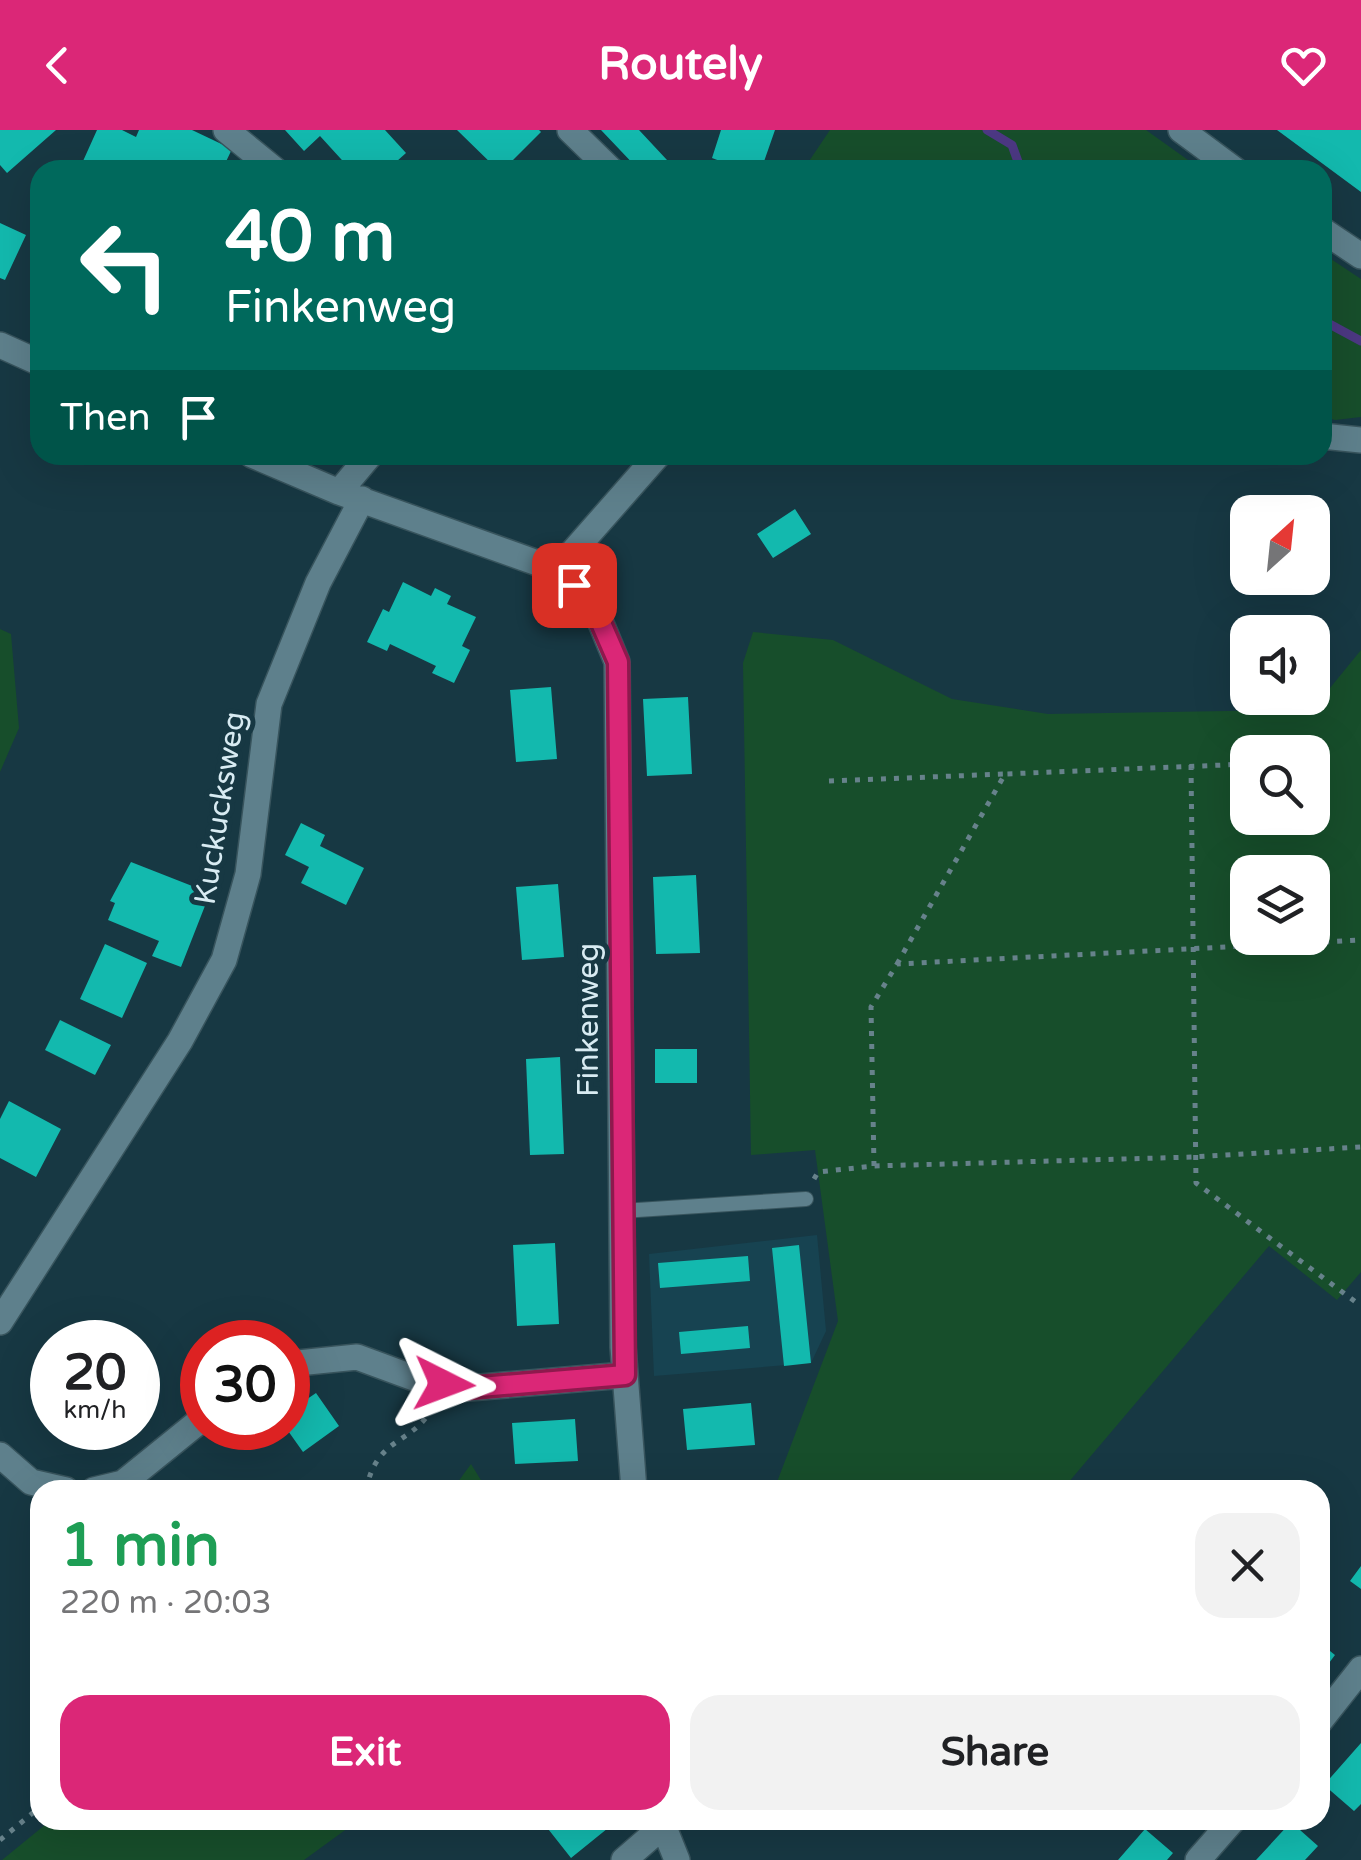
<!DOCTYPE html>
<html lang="en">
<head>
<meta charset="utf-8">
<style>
  :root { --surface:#fff; --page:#f2f2f2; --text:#202124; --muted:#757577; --accent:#db2777 }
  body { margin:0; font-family:"Varela Round",sans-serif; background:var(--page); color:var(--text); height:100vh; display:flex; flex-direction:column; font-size:38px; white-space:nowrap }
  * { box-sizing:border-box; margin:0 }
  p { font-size:32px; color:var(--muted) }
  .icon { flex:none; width:55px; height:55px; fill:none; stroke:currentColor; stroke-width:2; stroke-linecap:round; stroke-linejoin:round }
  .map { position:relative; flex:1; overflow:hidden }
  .panel { position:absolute; left:30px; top:1350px; width:1300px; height:350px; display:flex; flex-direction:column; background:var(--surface); border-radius:30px; box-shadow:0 10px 40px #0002 }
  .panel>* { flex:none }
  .hud { position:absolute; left:30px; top:30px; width:1302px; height:305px; border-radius:30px; box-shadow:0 10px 40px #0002; background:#00695c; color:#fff; overflow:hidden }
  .needle { width:65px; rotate:27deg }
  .fabs { position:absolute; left:1230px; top:365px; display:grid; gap:20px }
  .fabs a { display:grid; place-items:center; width:100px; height:100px; border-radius:20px; background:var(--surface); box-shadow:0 10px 40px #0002; font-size:50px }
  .speed { position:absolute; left:30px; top:1190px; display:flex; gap:20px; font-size:50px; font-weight:700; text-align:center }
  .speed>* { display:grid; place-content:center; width:130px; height:130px; border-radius:50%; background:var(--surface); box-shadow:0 10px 40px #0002; line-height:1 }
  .speed small { font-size:25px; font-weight:400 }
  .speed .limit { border:15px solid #d22; background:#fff; color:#111 }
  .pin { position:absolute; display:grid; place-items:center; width:85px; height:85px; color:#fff; margin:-42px; border-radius:20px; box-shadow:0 5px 15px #0006 }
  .me { position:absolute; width:110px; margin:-55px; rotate:93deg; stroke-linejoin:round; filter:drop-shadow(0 0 8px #0008) }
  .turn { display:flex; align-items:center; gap:35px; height:210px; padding:0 30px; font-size:45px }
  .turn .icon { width:130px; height:130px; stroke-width:2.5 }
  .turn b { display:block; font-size:70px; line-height:85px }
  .then { display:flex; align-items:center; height:95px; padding:0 30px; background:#0003; gap:20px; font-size:38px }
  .round { display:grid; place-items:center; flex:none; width:105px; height:105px; border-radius:30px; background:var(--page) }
  .headline { display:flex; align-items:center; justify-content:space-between; height:170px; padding:0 30px }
  h1 { font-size:60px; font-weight:800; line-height:75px; color:#1e9e55 }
  .cta { display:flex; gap:20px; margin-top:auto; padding:20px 30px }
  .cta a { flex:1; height:115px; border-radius:30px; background:var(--accent); color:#fff; font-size:40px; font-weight:800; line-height:115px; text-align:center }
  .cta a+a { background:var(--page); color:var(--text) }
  header { display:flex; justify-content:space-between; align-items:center; height:130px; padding:0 30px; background:var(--accent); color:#fff; font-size:45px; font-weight:800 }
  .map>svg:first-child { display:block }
  .built { fill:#174351 }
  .green { fill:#174e2b; fill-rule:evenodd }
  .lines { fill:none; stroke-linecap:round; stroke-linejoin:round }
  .stream { stroke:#4c3883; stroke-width:9 }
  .building { fill:#13b9ae }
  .service-casing { stroke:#38545d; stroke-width:16 }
  .minor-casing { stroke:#38545d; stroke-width:28 }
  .path { stroke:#67828b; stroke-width:5; stroke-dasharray:5 8; stroke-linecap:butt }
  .service { stroke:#5e808c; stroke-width:14 }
  .minor { stroke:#5e808c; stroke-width:25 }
  .route-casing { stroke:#8e194d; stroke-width:25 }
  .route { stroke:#db2777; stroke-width:18 }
  .labels { text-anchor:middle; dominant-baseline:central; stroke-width:10; stroke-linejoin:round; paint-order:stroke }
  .street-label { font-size:30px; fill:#d8ebf2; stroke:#173843 }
</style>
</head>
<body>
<header><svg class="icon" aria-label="back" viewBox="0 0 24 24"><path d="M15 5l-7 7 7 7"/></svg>Routely<svg class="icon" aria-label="heart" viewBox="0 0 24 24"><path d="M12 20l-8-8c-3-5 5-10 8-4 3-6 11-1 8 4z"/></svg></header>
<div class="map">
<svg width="1361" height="1730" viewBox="0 0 1361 1730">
  <rect width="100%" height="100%" fill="#173843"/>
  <path class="built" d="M 817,1105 L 826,1201 L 811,1233 L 654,1246 L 649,1124 Z"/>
  <path class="green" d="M 830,0 L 1146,0 L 1202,40 L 803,40 Z
    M 1322,123 L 1361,149 L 1361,287 L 1335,290 L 1323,286 Z
    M 0,499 L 11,504 L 19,598 L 0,642 Z
    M 753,502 L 833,510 L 952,569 L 1048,584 L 1287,580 L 1330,558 L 1361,520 L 1361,1142 L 1337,1170 L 1269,1116 L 1062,1360 L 777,1360 L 777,1352 L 838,1191 L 815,1020 L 751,1025 L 743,533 ZM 1312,622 L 1312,688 L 1248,688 L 1248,622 ZM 1312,742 L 1312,808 L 1248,808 L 1248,742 Z
    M 471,1334 L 487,1360 L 452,1360 Z
    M 51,1690 L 359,1690 L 304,1730 L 2,1730 Z"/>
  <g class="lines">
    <path class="stream" d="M 987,0 L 1012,15 L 1021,40
      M 1322,190 L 1361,211"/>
  </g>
  <path class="building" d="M 0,0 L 56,0 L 7,43 L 0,35 Z
    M 97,0 L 122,0 L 136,7 L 139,0 L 192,0 L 232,19 L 222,40 L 79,40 Z
    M 285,0 L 385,0 L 406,23 L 387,40 L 351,40 L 320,6 L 304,21 Z
    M 457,0 L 539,0 L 541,2 L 503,40 L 498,40 Z
    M 601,0 L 639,0 L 667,30 L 656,40 L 639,40 Z
    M 721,0 L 775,0 L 761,40 L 744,40 L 712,28 Z
    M 1277,0 L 1361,0 L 1361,62 Z
    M 0,93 L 26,105 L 5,150 L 0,148 Z
    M 795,379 L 811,404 L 773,428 L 757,404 Z
    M 403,452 L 431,466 L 435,458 L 451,466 L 447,474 L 476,487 L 462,516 L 470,520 L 454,553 L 432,543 L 436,536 L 390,514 L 387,521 L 367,512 L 383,479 L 389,482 Z
    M 551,557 L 557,629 L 516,632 L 510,560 Z
    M 688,567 L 692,644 L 647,646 L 643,569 Z
    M 301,693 L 325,705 L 320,716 L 364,738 L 346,775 L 301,753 L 309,737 L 285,725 Z
    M 131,732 L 210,763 L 181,837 L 152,826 L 159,811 L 108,790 L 115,773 L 110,771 Z
    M 696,745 L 700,823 L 656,824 L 653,747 Z
    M 558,754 L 564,827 L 522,830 L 516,757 Z
    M 105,814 L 147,833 L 122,888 L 80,869 Z
    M 60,890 L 111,915 L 95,945 L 45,920 Z
    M 655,919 L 697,919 L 697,953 L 655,953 Z
    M 560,927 L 564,1024 L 530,1025 L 526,929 Z
    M 9,971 L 61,999 L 36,1047 L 0,1028 L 0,989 Z
    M 555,1113 L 559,1194 L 517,1196 L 513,1115 Z
    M 799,1115 L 811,1233 L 784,1236 L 772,1118 Z
    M 748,1126 L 750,1151 L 660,1158 L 658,1133 Z
    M 748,1196 L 750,1218 L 681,1224 L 679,1202 Z
    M 316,1263 L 339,1296 L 303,1322 L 286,1298 L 288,1282 Z
    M 751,1273 L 755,1315 L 687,1320 L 683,1279 Z
    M 575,1289 L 578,1331 L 515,1334 L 512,1293 Z
    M 1361,1436 L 1361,1459 L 1350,1451 Z
    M 1320,1513 L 1335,1525 L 1320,1545 Z
    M 1361,1613 L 1361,1674 L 1354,1681 L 1324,1655 Z
    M 541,1690 L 618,1690 L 571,1728 Z
    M 1291,1692 L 1318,1716 L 1305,1730 L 1256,1730 Z
    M 1145,1699 L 1173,1723 L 1167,1730 L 1118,1730 Z"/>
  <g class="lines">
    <g class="service-casing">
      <path id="service" d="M 622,1081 L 806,1069"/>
    </g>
    <g class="minor-casing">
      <path id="minor" d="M 226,0 L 275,40
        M 570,0 L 611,40
        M 1181,0 L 1235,40
        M 1322,100 L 1361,126
        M 0,215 L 40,233
        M 1322,306 L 1361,310
        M 252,325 L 339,362 L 557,440 L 658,325
        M 339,362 L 370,325
        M 557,440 L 591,469 L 617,532 L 623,1217 L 634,1360
        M 0,1192 L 180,911 L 224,830 L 248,744 L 269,574 L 318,453 L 362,369
        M 288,1234 L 357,1227 L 414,1248 L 469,1258 L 625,1245
        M 0,1325 L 31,1352 L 66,1360
        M 94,1360 L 123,1353 L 202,1289
        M 1320,1591 L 1361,1539
        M 661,1690 L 677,1730
        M 624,1730 L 662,1697
        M 1198,1730 L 1233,1690"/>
    </g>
    <path class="path" d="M 1191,635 L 1196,1053 L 1361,1176
      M 829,651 L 1005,644
      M 897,834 L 1005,644 L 1248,634
      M 874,1036 L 871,877 L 897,834 L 1361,810
      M 814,1049 L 818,1042 L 874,1036 L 1193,1027 L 1361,1017
      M 366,1360 C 377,1306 410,1316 432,1279
      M 0,1710 L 40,1677"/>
    <use href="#service" class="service"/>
    <use href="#minor" class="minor"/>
  </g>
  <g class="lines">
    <g class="route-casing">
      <path id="route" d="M 444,1254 L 468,1258 L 625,1245 L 618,532 L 591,470 L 574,455"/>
    </g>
    <use href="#route" class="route"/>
  </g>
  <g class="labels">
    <g class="street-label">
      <text transform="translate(220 678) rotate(-81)">Kuckucksweg</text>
      <text transform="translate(588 890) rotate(-90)">Finkenweg</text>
    </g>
  </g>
</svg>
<div class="fabs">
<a><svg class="needle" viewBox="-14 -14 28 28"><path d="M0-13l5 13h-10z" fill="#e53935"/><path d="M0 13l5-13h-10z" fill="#757577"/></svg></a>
<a><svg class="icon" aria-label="sound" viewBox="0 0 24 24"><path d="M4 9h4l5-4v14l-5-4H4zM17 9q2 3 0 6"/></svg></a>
<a><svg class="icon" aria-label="search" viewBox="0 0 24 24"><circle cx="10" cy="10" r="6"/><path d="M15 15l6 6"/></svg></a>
<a><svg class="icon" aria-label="layers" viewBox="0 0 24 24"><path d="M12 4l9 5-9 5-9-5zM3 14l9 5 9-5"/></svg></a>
</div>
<div class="speed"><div>20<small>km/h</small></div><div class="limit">30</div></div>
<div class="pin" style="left:574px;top:455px;background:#d93025"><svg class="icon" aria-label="arrive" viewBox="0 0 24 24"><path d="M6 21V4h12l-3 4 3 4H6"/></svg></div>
<svg class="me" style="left:444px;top:1254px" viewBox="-20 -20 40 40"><path d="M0-17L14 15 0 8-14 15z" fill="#db2777" stroke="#fff" stroke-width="4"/></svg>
<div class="hud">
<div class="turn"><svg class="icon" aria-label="left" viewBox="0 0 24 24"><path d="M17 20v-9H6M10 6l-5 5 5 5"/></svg><div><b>40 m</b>Finkenweg</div></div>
<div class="then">Then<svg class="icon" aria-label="arrive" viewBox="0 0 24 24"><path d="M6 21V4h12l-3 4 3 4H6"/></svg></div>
</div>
<section class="panel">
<div class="headline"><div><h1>1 min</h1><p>220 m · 20:03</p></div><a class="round"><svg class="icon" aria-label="close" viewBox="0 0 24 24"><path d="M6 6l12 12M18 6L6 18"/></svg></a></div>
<div class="cta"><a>Exit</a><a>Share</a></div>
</section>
</div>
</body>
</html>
